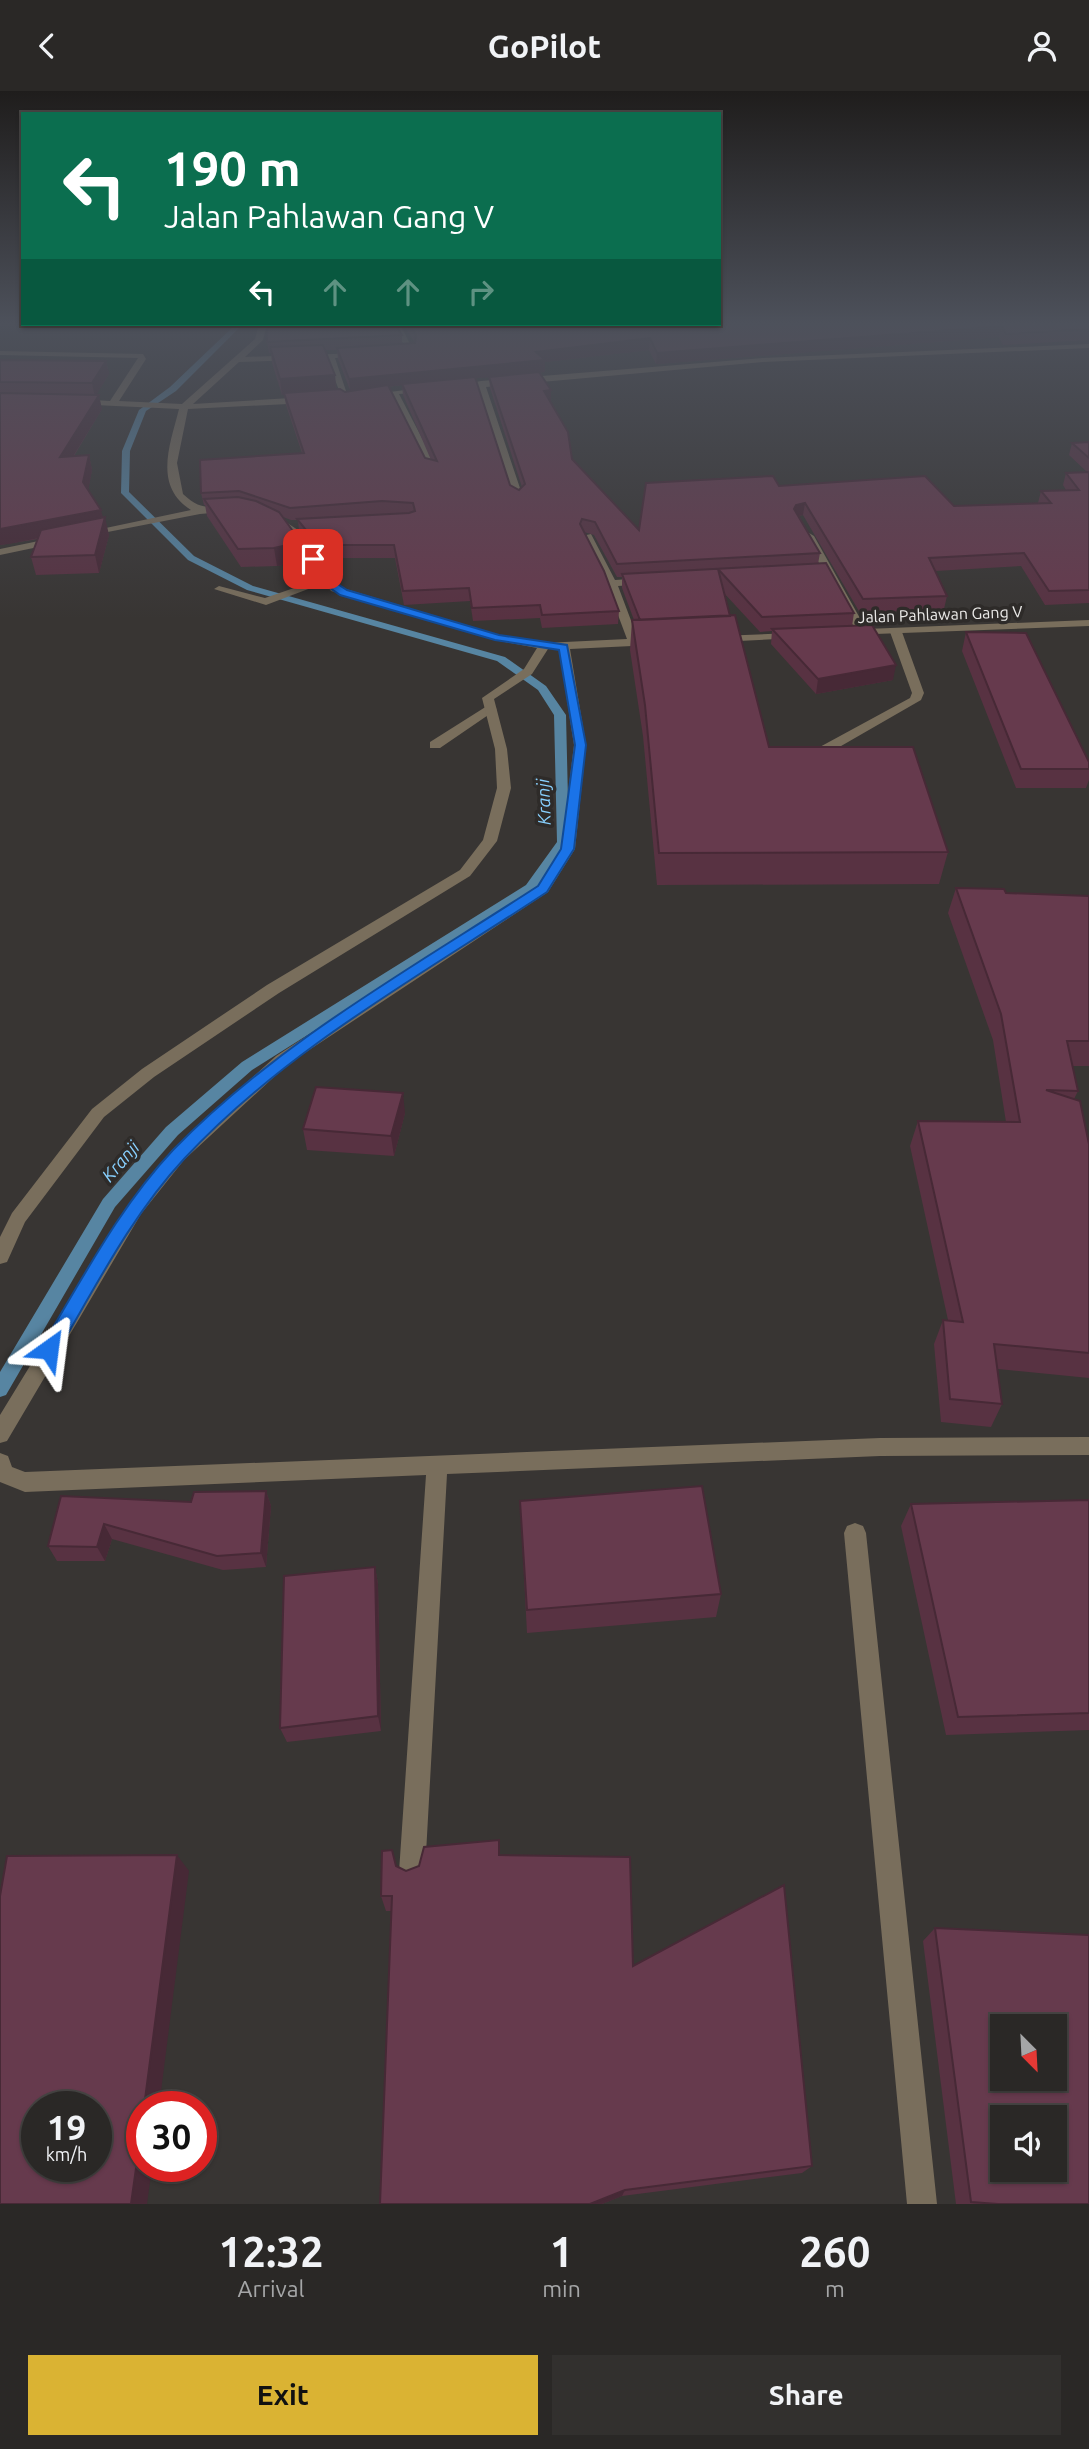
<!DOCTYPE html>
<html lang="en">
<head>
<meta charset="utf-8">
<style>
  :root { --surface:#2a2826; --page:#32302e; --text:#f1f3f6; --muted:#a5a6a7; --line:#464443; --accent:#dab333 }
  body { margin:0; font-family:Ubuntu,sans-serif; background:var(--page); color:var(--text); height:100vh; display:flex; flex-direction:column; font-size:26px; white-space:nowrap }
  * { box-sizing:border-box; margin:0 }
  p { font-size:23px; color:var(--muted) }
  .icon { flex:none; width:38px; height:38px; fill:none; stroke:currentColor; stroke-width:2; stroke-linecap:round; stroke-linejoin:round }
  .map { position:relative; height:2113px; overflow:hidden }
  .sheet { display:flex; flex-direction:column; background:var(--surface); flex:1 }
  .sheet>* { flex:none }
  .top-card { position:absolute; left:21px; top:21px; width:700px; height:214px; border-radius:0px; box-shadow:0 2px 5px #0004,0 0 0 2px var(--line); background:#0b6e4f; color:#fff; overflow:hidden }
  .needle { width:46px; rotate:156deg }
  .tools { position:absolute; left:990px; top:1923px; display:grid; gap:14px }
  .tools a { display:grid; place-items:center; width:77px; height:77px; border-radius:0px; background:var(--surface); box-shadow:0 2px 5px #0004,0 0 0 2px var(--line); font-size:35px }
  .speed { position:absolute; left:21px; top:2000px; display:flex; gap:14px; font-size:35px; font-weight:700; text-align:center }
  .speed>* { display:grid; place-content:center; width:91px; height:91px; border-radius:50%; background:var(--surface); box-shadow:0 2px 5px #0004,0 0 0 2px var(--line); line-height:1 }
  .speed small { font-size:18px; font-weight:400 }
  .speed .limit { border:10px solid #d22; background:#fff; color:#111 }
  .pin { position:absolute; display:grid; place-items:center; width:60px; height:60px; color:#fff; margin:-30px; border-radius:14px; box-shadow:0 4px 10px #0006 }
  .me { position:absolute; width:77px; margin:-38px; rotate:31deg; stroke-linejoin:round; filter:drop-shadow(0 0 5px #0008) }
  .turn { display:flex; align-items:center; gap:24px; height:147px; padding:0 28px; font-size:32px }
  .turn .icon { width:91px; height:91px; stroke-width:2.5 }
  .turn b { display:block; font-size:49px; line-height:60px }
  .lanes { display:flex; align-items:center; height:66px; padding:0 28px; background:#0003; justify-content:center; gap:35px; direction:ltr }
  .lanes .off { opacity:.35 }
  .eta { display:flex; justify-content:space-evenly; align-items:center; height:119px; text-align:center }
  .eta b { font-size:42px; font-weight:600; line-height:49px }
  .primary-button { display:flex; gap:14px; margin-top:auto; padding:14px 28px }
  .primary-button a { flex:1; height:80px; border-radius:0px; background:var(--accent); color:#111; font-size:28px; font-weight:600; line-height:80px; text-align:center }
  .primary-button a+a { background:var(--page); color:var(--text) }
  header { display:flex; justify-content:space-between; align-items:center; height:91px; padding:0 28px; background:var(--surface); font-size:32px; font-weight:600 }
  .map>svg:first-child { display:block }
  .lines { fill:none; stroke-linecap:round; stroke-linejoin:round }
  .stream { fill:#5785a2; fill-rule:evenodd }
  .service { fill:#796e5c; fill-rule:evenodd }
  .minor { fill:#796e5c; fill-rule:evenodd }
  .wall { fill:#583242; fill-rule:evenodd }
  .shaded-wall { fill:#472936 }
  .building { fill:#663a4d; stroke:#472936; stroke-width:2; fill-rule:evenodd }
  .route { fill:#1a73e8; stroke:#114b97; stroke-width:2 }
  .labels { text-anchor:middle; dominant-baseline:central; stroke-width:7; stroke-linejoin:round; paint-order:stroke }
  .far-street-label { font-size:16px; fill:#ebeae8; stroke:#2e2b29 }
  .far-water-label { font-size:18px; font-style:italic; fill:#88d0fe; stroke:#2e2b29 }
</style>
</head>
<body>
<header><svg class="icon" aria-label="back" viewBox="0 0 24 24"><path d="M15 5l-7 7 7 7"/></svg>GoPilot<svg class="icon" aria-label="person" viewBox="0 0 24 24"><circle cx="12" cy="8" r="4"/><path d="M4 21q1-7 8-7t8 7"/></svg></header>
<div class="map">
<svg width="1089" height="2113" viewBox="0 0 1089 2113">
  <rect width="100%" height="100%" fill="#383533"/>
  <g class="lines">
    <path class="stream" d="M 234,235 L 240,236 L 176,300 L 146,320 L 130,360 L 129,401 L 194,465 L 253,495 L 505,566 L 546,595 L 566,624 L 569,751 L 536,800 L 252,979 L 178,1044 L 115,1116 L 6,1304 L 0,1306 L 0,1281 L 103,1108 L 166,1036 L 242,971 L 526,794 L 557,751 L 554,624 L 538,599 L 497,570 L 247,499 L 188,469 L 121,402 L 122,360 L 139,319 L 170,296 Z"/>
    <path class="service" d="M 323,487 L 332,489 L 266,514 L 214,498 L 219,495 L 265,507 Z
      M 896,538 L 902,541 L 924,602 L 921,609 L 815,670 L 805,670 L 805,664 L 910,607 L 912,602 L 890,541 Z
      M 487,615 L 497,618 L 440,657 L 430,657 L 430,651 Z"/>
    <path class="minor" d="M 259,233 L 267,233 L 263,249 L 245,266 L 362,262 L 359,266 L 335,267 L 349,309 L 342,307 L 327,268 L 239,271 L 193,313 L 307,306 L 311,309 L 307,312 L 188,318 L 177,372 L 183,403 C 208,427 218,408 235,418 L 234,420 L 200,423 L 82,446 L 82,442 L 191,419 C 153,395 170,354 179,318 L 74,313 L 77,308 L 110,310 L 138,267 L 0,264 L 0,260 L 143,263 L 146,268 L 119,310 L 182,313 L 255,248 Z
      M 392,233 L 400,233 L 414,261 L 394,264 L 394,260 L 406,258 Z
      M 1089,253 L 1089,257 L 763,271 L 486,296 L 523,406 L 518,409 L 513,406 L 478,296 L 454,299 L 450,296 L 481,290 L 763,267 Z
      M 429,296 L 426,301 L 399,303 L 438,378 L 433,381 L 428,378 L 391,304 L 370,307 L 366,304 Z
      M 270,426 L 278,426 L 298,439 L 339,496 L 499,544 L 544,552 L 627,548 L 606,492 L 582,445 L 591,443 L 615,489 L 646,487 L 651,490 L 646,493 L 618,495 L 638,548 L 653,548 L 659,551 L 653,554 L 570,558 L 586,654 L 575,758 L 548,801 L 288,973 L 184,1069 L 141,1123 L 7,1350 L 0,1352 L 0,1324 L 129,1113 L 172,1059 L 276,965 L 538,795 L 561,758 L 574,654 L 559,558 L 548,558 L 532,583 L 494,608 L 507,658 L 511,697 L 497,750 L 470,785 L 279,902 L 154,986 L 104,1026 L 25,1131 L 7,1171 L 0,1173 L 0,1146 L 12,1122 L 92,1018 L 142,978 L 267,894 L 460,779 L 483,749 L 497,697 L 495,658 L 482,607 L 524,578 L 537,557 L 494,549 L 331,500 L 290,443 L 270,430 Z
      M 809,442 L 814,445 L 866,538 L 1089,529 L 1089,535 L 848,544 L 848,540 L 855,538 L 804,445 Z
      M 58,446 L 63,449 L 62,451 L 0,464 L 0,458 Z
      M 793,542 L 799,545 L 797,547 L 719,551 L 713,548 L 719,545 Z
      M 1089,1346 L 1089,1364 L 880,1365 L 447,1383 L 425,1781 L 421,1790 L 412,1794 L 403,1790 L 399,1781 L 426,1384 L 25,1401 L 0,1391 L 0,1362 L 8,1365 L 12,1376 L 25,1381 L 880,1347 Z
      M 855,1432 L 863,1435 L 866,1442 L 937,2113 L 907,2113 L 844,1442 L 847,1435 Z"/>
  </g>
  <path class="wall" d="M 1089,232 L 1089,249 L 1003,254 L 999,246 L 656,273 L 649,259 L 545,271 L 545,281 L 499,285 L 551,299 L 551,311 L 572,368 L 639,439 L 779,395 L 954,415 L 1038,412 L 1041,400 L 1066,399 L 1063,394 L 1066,382 L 1087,381 L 1069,364 L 1072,352 L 1089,351 L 1089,512 L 1045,514 L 1021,475 L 935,480 L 947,505 L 944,518 L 860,522 L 803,424 L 799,425 L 820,462 L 818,473 L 854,522 L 852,535 L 893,589 L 816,603 L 771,553 L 772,540 L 760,541 L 723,501 L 730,525 L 769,656 L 948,761 L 939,793 L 657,794 L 643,645 L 630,559 L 632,529 L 634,529 L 622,497 L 622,486 L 617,486 L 594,444 L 584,441 L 619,520 L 618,533 L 542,537 L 540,527 L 473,530 L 470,510 L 404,514 L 395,467 L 319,467 L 299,440 L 298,429 L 291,429 L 283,426 L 304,470 L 277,475 L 241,476 L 207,425 L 205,414 L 204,414 L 201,402 L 302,362 L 286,314 L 284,304 L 282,304 L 272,272 L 271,262 L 269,262 L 267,251 L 402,244 L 402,253 L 415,252 L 403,233 ZM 325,259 L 337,259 L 338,268 L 350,299 L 365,298 L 345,301 L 336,298 L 335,284 ZM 489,286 L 490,297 L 522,396 L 519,399 L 510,394 L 475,287 ZM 402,294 L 403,304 L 431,369 L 425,367 L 388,296 Z
    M 0,269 L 106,270 L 109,283 L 96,304 L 102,318 L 74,365 L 89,364 L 92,379 L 88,399 L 103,427 L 109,444 L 99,482 L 36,484 L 31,466 L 38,448 L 0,454 Z
    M 966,541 L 1089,671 L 1089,689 L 1086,697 L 1016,697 L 962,560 Z
    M 956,797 L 1006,802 L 1089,805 L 1089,975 L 1072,975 L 1078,1000 L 1074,1008 L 1089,1053 L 1089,1287 L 998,1278 L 1002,1313 L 991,1336 L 941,1331 L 934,1253 L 943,1229 L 948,1229 L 910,1055 L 918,1030 L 1006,1031 L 993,949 L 948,822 Z
    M 405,1022 L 394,1065 L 307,1059 L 303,1038 Z
    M 266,1400 L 271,1415 L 266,1476 L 223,1479 L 112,1448 L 105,1470 L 57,1470 L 48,1455 L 61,1405 L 191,1411 Z
    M 1089,1409 L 1089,1639 L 946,1644 L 901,1435 L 911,1413 Z
    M 520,1410 L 721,1503 L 716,1526 L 527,1542 Z
    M 375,1476 L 378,1493 L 381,1640 L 287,1651 L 280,1637 Z
    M 500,1764 L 633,1875 L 812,2075 L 802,2082 L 622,2105 L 602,2113 L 380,2113 L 391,1820 L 386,1820 L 381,1805 L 397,1775 L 406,1780 Z
    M 935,1837 L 1089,2113 L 956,2113 L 923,1850 Z"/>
  <path class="shaded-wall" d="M 1002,235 L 999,246 L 656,273 L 657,262 Z
    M 650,247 L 649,259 L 545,271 L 545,281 L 350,299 L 349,288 L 536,261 Z
    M 106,270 L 109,283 L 95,306 L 92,292 Z
    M 335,284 L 336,300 L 282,304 L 280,288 Z
    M 551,299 L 551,311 L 544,312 L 544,300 Z
    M 99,304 L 102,318 L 64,380 L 60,366 Z
    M 89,364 L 92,379 L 87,406 L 83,391 Z
    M 805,412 L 803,424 L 794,426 L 794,418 L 796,414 Z
    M 101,419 L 104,430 L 105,426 L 109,444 L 99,482 L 95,464 L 103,434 L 9,453 L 0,454 L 0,438 Z
    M 301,451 L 304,470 L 277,475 L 274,457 Z
    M 896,574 L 893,589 L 816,603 L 818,588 Z
    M 403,1002 L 405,1022 L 394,1065 L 391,1045 Z
    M 266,1400 L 271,1415 L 266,1476 L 261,1462 Z
    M 104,1433 L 112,1448 L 105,1470 L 97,1456 Z
    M 375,1476 L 378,1493 L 381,1640 L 378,1625 Z
    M 177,1764 L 189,1780 L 159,2016 L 144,2016 Z
    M 142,2035 L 142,2076 L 152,2076 L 147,2113 L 131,2113 Z
    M 625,2099 L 622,2105 L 602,2113 L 590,2113 Z"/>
  <path class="building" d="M 1089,232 L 1089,238 L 1006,243 L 1002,235 L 657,262 L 650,247 L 536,261 L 545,269 L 349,288 L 337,257 L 415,252 L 416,244 L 409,233 Z
    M 267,233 L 395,233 L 402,244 L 267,251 Z
    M 323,254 L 335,284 L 280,288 L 270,256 Z
    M 0,269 L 106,270 L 92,292 L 0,291 Z
    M 539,281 L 551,299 L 544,300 L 568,341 L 572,368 L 639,439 L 646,392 L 773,385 L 779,395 L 925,385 L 954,415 L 1051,412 L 1041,400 L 1079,399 L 1066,382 L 1089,381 L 1089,499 L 1049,500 L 1024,462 L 929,467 L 947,505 L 863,508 L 805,412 L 796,414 L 794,418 L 820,462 L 617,473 L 595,431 L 582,428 L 580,433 L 604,480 L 619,520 L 542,524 L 540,514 L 472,517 L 469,497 L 403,500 L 394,454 L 318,454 L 297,428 L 409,422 L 415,420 L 413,412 L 382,410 L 290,417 L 239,400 L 201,402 L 200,369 L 304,362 L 284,302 L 340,298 L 345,301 L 388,294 L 425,367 L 437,370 L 402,293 L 475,286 L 510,394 L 519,399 L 525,393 L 489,286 Z
    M 0,302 L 99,304 L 60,366 L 89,364 L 83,391 L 101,419 L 0,438 Z
    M 1089,351 L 1089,367 L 1072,352 Z
    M 238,406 L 256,410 L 279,421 L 301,451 L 274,457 L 238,458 L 204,408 Z
    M 105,426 L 95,464 L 31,466 L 41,439 Z
    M 826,472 L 854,522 L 762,526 L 718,478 L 730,525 L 640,529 L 622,483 Z
    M 735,524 L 769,656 L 913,656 L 948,761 L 659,762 L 645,614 L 632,529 Z
    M 872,534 L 896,574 L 818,588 L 772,538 Z
    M 966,541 L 1026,542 L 1089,671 L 1089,678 L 1021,678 Z
    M 956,797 L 1004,798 L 1006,802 L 1089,805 L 1089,950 L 1067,950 L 1078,1000 L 1046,999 L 1080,1010 L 1089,1053 L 1089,1262 L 994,1253 L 1002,1313 L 950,1308 L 943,1229 L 963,1231 L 918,1030 L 1020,1031 L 1001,923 Z
    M 316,996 L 403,1002 L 391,1045 L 303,1038 Z
    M 702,1395 L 721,1503 L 527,1519 L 520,1410 Z
    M 266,1400 L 261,1462 L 217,1465 L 104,1433 L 97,1456 L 48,1455 L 61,1405 L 191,1411 L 194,1401 Z
    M 1089,1409 L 1089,1622 L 958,1626 L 911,1413 Z
    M 375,1476 L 378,1625 L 280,1637 L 284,1485 Z
    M 499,1749 L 499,1764 L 630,1766 L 633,1875 L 784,1794 L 812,2075 L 625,2099 L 590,2113 L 380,2113 L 392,1805 L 381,1805 L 382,1760 L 392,1759 L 396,1775 L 406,1780 L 419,1775 L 424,1756 Z
    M 177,1764 L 144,2016 L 142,2016 L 142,2035 L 131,2113 L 0,2113 L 0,1805 L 7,1765 ZM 37,2016 L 96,2016 L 96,2076 L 37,2076 Z
    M 935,1837 L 1089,1844 L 1089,2113 L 998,2113 L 971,2111 ZM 1003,1936 L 1055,1936 L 1055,1988 L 1003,1988 ZM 1003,2026 L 1055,2026 L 1055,2079 L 1003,2079 Z"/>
  <linearGradient id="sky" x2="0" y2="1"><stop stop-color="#1f1d1c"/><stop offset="0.44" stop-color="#4d515b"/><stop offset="1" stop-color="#4d515b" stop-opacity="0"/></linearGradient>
  <rect width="1089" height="528" fill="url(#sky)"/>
  <path class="route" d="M 310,466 L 317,466 L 333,490 L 347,499 L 499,544 L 567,554 L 586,654 L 574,758 L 547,801 C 423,883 286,958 184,1068 C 131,1125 95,1197 56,1263 L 49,1266 L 40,1258 L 43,1253 C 83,1187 120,1115 173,1059 C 278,951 412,877 538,795 L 561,758 L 575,654 L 559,559 L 495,549 L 340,504 L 326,494 Z"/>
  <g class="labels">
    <g class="far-street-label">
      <text transform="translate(940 523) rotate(-2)">Jalan Pahlawan Gang V</text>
    </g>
    <g class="far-water-label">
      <text transform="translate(543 711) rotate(-92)">Kranji</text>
      <text transform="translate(120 1070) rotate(-49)">Kranji</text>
    </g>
  </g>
</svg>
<div class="tools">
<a><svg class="needle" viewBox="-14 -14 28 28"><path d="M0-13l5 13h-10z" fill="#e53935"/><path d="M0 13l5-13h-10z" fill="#a5a6a7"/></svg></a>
<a><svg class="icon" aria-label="sound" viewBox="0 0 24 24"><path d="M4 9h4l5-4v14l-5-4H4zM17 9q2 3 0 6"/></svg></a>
</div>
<div class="speed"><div>19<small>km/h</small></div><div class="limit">30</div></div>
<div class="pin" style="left:313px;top:468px;background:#d93025"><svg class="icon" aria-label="arrive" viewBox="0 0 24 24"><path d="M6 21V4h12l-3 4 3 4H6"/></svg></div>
<svg class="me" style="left:49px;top:1258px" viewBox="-20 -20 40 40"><path d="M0-17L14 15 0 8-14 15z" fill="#1a73e8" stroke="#fff" stroke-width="4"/></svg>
<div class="top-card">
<div class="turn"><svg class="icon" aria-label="left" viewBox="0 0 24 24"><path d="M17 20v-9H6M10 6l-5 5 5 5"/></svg><div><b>190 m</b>Jalan Pahlawan Gang V</div></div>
<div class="lanes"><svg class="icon" aria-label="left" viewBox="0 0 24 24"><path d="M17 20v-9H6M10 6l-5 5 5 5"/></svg><svg class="icon off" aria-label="ahead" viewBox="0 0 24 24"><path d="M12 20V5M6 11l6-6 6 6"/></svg><svg class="icon off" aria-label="ahead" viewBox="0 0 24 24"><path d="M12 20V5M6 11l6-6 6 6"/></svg><svg class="icon off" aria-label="right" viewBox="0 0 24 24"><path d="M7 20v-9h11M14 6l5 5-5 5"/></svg></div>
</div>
</div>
<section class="sheet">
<div class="eta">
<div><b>12:32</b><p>Arrival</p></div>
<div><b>1</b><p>min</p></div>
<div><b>260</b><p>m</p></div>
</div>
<div class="primary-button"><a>Exit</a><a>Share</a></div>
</section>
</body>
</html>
